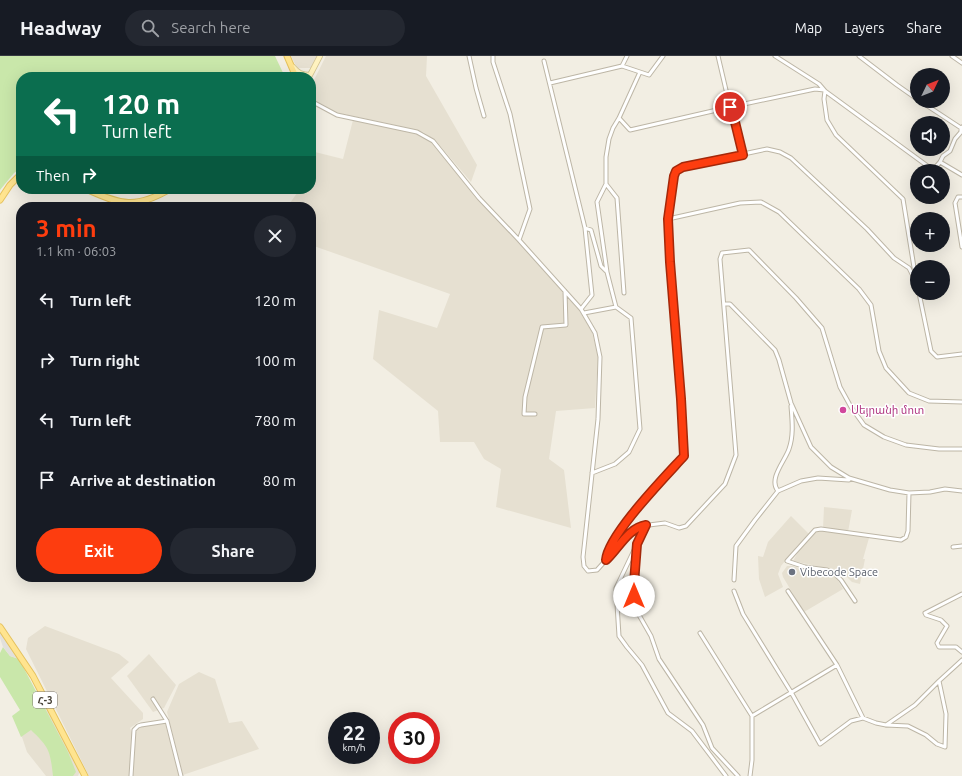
<!DOCTYPE html>
<html lang="en">
<head>
<meta charset="utf-8">
<style>
  :root { --surface:#171b24; --page:#242831; --text:#f1f3f6; --muted:#9ea1a6; --line:#363941; --accent:#fd3d0f }
  body { margin:0; font-family:Ubuntu,"Noto Sans Armenian",sans-serif; background:var(--page); color:var(--text); height:100vh; display:flex; flex-direction:column; font-size:15px; white-space:nowrap }
  * { box-sizing:border-box; margin:0 }
  p { font-size:13px; color:var(--muted) }
  .icon { flex:none; width:22px; height:22px; fill:none; stroke:currentColor; stroke-width:2; stroke-linecap:round; stroke-linejoin:round }
  .map { position:relative; flex:1; overflow:hidden }
  .side { position:absolute; left:16px; top:146px; width:300px; height:380px; display:flex; flex-direction:column; background:var(--surface); border-radius:16px; box-shadow:0 4px 16px #0002 }
  .side>* { flex:none }
  .guide { position:absolute; left:16px; top:16px; width:300px; height:122px; border-radius:16px; box-shadow:0 4px 16px #0002; background:#0b6e4f; color:#fff; overflow:hidden }
  .needle { width:26px; rotate:47deg }
  .buttons { position:absolute; left:910px; top:12px; display:grid; gap:8px }
  .buttons a { display:grid; place-items:center; width:40px; height:40px; border-radius:50%; background:var(--surface); box-shadow:0 4px 16px #0002; font-size:20px }
  .speed { position:absolute; left:328px; top:656px; display:flex; gap:8px; font-size:20px; font-weight:700; text-align:center }
  .speed>* { display:grid; place-content:center; width:52px; height:52px; border-radius:50%; background:var(--surface); box-shadow:0 4px 16px #0002; line-height:1 }
  .speed small { font-size:10px; font-weight:400 }
  .speed .limit { border:6px solid #d22; background:#fff; color:#111 }
  .pin { position:absolute; display:grid; place-items:center; width:34px; height:34px; color:#fff; margin:-17px; border:2px solid #fff; border-radius:50%; box-shadow:0 1px 4px #0007 }
  .me { position:absolute; width:44px; margin:-22px; rotate:0deg; stroke-linejoin:round; filter:drop-shadow(0 0 3px #0008) }
  .turn { display:flex; align-items:center; gap:14px; height:84px; padding:0 20px; font-size:18px }
  .turn .icon { width:52px; height:52px; stroke-width:2.5 }
  .turn b { display:block; font-size:28px; line-height:34px }
  .then { display:flex; align-items:center; height:38px; padding:0 20px; background:#0003; gap:8px; font-size:15px }
  .round { display:grid; place-items:center; flex:none; width:42px; height:42px; border-radius:21px; background:var(--page) }
  .overview { display:flex; align-items:center; justify-content:space-between; height:68px; padding:0 20px }
  h1 { font-size:24px; font-weight:700; line-height:30px; color:var(--accent) }
  .action { display:flex; gap:8px; margin-top:auto; padding:8px 20px }
  .action a { flex:1; height:46px; border-radius:24px; background:var(--accent); color:#fff; font-size:16px; font-weight:700; line-height:46px; text-align:center }
  .action a+a { background:var(--page); color:var(--text) }
  ul { padding:0; list-style:none }
  li { display:flex; align-items:center; gap:12px; height:60px; padding:0 20px }
  li div { flex:1 }
  li b { display:block; font-size:15px }
  li em { font-style:normal }
  header { display:flex; align-items:center; gap:24px; box-sizing:border-box; height:56px; padding:0 20px; background:var(--surface); border-bottom:1px solid var(--line) }
  header strong { font-size:19px }
  nav { display:flex; gap:22px; margin-inline-start:auto; font-size:14px }
  .search { width:280px; height:36px; background:var(--page); display:flex; align-items:center; gap:10px; box-sizing:border-box; padding:0 14px; border-radius:22px; color:var(--muted); font-size:15px }
  .map>svg:first-child { display:block }
  .residential { fill:#e6e0d1 }
  .green { fill:#c9e7aa }
  .parking { fill:#e2e0dc }
  .lines { fill:none; stroke-linecap:round; stroke-linejoin:round }
  .minor-casing { stroke:#bdb6a6; stroke-width:5 }
  .secondary-casing { stroke:#d3c492; stroke-width:6 }
  .primary-casing { stroke:#e5c25e; stroke-width:7 }
  .minor { stroke:#fff; stroke-width:3 }
  .secondary { stroke:#fff3c0; stroke-width:4.5 }
  .primary { stroke:#ffe48f; stroke-width:5 }
  .route-casing { stroke:#a4280a; stroke-width:10 }
  .route { stroke:#fd3d0f; stroke-width:7 }
  .hotel-dot { fill:#d1479c; stroke:#fff; stroke-width:1.5 }
  .worship-dot { fill:#6b7280; stroke:#fff; stroke-width:1.5 }
  .labels { text-anchor:middle; dominant-baseline:central; stroke-width:3; stroke-linejoin:round; paint-order:stroke }
  .shield { fill:#fff; stroke:#7c7870; stroke-width:1 }
  .shield-label { font-size:10px; font-weight:bold; fill:#443e33 }
  .hotel-label { font-size:11px; fill:#b23c85; stroke:#fff; text-anchor:start }
  .worship-label { font-size:11px; fill:#5b616d; stroke:#fff; text-anchor:start }
</style>
</head>
<body>
<header>
<strong>Headway</strong>
<div class="search"><svg class="icon" aria-label="search" viewBox="0 0 24 24"><circle cx="10" cy="10" r="6"/><path d="M15 15l6 6"/></svg>Search here</div>
<nav><a>Map</a><a>Layers</a><a>Share</a></nav>
</header>
<div class="map">
<svg width="962" height="720" viewBox="0 0 962 720">
  <rect width="100%" height="100%" fill="#f2eee3"/>
  <path class="residential" d="M 291,0 L 317,0 L 311,12 L 297,12 Z
    M 326,0 L 427,0 L 426,20 L 477,109 L 471,126 L 436,85 L 423,76 L 404,71 L 338,57 L 311,42 L 311,30 Z
    M 353,64 L 417,78 L 431,86 L 478,143 L 526,194 L 578,253 L 592,276 L 598,301 L 595,352 L 556,355 L 549,403 L 564,414 L 571,472 L 496,451 L 501,413 L 484,403 L 474,386 L 440,386 L 438,355 L 373,303 L 379,254 L 437,272 L 450,238 L 311,189 L 311,151 L 287,151 L 300,133 L 311,133 L 311,95 L 343,103 Z
    M 824,451 L 852,454 L 848,476 L 823,473 Z
    M 791,460 L 809,478 L 797,490 L 781,510 L 778,518 L 783,531 L 765,541 L 759,523 L 758,500 L 763,501 L 768,486 Z
    M 820,474 L 869,482 L 863,503 L 865,503 L 860,528 L 852,526 L 847,521 L 831,513 L 793,505 L 802,489 L 814,476 Z
    M 787,510 L 793,510 L 807,515 L 817,515 L 834,518 L 843,533 L 804,556 L 783,521 L 782,517 Z
    M 45,570 L 119,598 L 129,606 L 111,622 L 143,657 L 143,663 L 130,672 L 133,680 L 130,720 L 89,720 L 26,593 L 28,582 Z
    M 149,598 L 176,629 L 164,652 L 153,656 L 127,620 Z
    M 199,616 L 215,623 L 229,667 L 242,665 L 259,693 L 183,719 L 167,656 L 179,628 Z
    M 45,649 L 80,715 L 78,720 L 46,720 L 27,696 L 16,663 Z
    M 165,667 L 179,720 L 133,720 L 136,676 L 140,671 Z"/>
  <path class="green" d="M 0,0 L 275,0 L 285,21 L 21,21 L 21,112 L 14,117 L 0,134 Z
    M 3,591 L 10,600 L 19,603 L 68,696 L 76,716 L 73,720 L 53,720 C 50,695 50,692 31,674 L 21,681 L 12,660 L 20,654 L 0,621 L 0,597 Z"/>
  <path class="parking" d="M 0,574 L 19,603 L 10,600 L 3,591 L 0,582 Z"/>
  <g class="lines">
    <g class="minor-casing">
      <path id="minor" d="M 469,0 L 476,32 L 484,60
        M 493,0 L 493,6 L 510,58 L 530,153 L 519,184
        M 718,0 L 730,51 L 735,66 L 743,99
        M 775,0 L 819,28 L 825,35 L 933,114 L 940,106 L 943,100 L 950,95 L 955,83 L 961,76 L 961,72
        M 859,0 L 897,29 L 917,43
        M 952,0 L 962,7
        M 544,5 L 585,172 L 592,239 L 581,253
        M 622,10 L 627,0
        M 640,16 L 649,19 L 663,0
        M 550,27 L 622,10 L 640,16 L 619,62 L 613,72 L 609,83 L 606,101 L 606,128 L 597,146 L 607,216 L 601,210 L 591,174 L 585,172
        M 825,35 L 824,43 L 827,64 L 836,79 L 903,143 L 917,230
        M 311,45 L 337,59 L 417,76 L 433,85 L 479,142 L 519,184 L 581,253 L 595,277 L 600,301 L 598,363 L 583,501 L 584,510 L 588,515 L 597,514 L 624,484 L 634,474 L 641,470 L 665,467 L 679,472 L 686,470 L 725,428 L 736,399 L 720,203 L 722,197 L 749,194 L 796,242 L 822,272 L 840,331 L 851,351 L 864,369 L 884,381 L 906,389 L 939,393 L 962,393
        M 920,45 L 961,72 L 962,71
        M 619,62 L 630,74 L 730,51 L 815,33 L 824,34
        M 940,106 L 962,119
        M 606,128 L 617,142 L 624,237
        M 962,141 L 958,141 L 955,147 L 962,191
        M 668,163 L 740,147 L 761,146 L 779,156 L 859,233 L 871,249 L 879,295 L 886,312 L 909,337 L 929,345 L 962,346
        M 919,237 L 931,295 L 937,301 L 962,298
        M 724,248 L 730,248 L 775,294 L 779,304 L 791,347 L 811,391 L 831,411 L 849,422 L 890,434 L 909,437 L 930,436 L 945,433 L 962,435
        M 584,257 L 616,251 L 607,216
        M 535,358 L 524,358 L 525,341 L 542,271 L 566,269 L 565,235
        M 592,417 L 615,408 L 629,396 L 640,373 L 631,262 L 616,251
        M 778,435 C 768,423 785,405 789,393 C 794,379 792,364 791,350
        M 646,469 L 616,532 L 619,580 L 627,591 L 642,609 L 668,657 L 692,675 L 726,720
        M 637,489 L 634,527 L 635,552 L 651,580 L 659,603 L 703,669 L 712,692 L 738,720
        M 953,491 L 962,490
        M 606,504 C 608,479 665,421 684,400 L 681,343 L 669,207 L 668,163 L 674,120 L 676,115 L 683,111 L 692,109 L 767,93 L 780,96 L 791,102 L 867,173 L 894,202 L 909,212 L 912,218 L 915,218
        M 734,524 L 736,490 L 755,464 L 778,435 L 801,425 L 818,422 L 849,424
        M 734,535 L 743,558 L 791,636 L 820,688 L 851,665 L 863,662 L 876,667 L 886,669 L 908,670 L 926,679 L 937,688 L 945,691 L 946,658 L 939,625 L 962,604
        M 788,535 L 837,609 L 863,662
        M 962,538 L 925,557 L 926,559 L 941,564 L 947,570 L 937,587 L 939,591 L 956,591 L 962,596
        M 855,545 L 841,524 L 834,517 L 827,514 L 805,511 L 787,505 L 815,474 L 821,473 L 901,484 L 906,481 L 908,475 L 909,437
        M 700,577 L 752,660
        M 153,643 L 167,665 L 181,720
        M 886,669 L 915,649 L 939,625
        M 131,720 L 134,674 L 138,670 L 141,669 L 167,665
        M 750,720 L 752,704 L 752,660 L 837,609"/>
    </g>
    <g class="secondary-casing">
      <path id="secondary" d="M 293,11 C 298,17 302,19 310,19
        M 309,21 L 320,0"/>
    </g>
    <g class="primary-casing">
      <path id="primary" d="M 287,0 L 296,21
        M 86,133 C 121,149 136,153 170,133
        M 0,144 L 10,129 L 21,118
        M 0,571 L 33,620 L 85,720"/>
    </g>
    <use href="#minor" class="minor"/>
    <use href="#secondary" class="secondary"/>
    <use href="#primary" class="primary"/>
  </g>
  <g class="lines">
    <g class="route-casing">
      <path id="route" d="M 634,540 L 634,527 L 637,488 L 646,469 C 628,472 618,493 606,504 C 608,479 665,421 684,400 L 681,343 L 670,206 L 668,163 L 674,120 L 676,115 L 683,111 L 743,99 L 735,66 L 730,51"/>
    </g>
    <use href="#route" class="route"/>
  </g>
  <circle class="hotel-dot" cx="843" cy="354" r="4"/>
  <circle class="worship-dot" cx="792" cy="516" r="4"/>
  <g class="labels">
    <rect class="shield" x="33" y="636" width="24" height="16" rx="3"/>
    <g class="shield-label">
      <text x="45" y="644">Հ-3</text>
    </g>
    <g class="hotel-label">
      <text x="851" y="354">Սեյրանի մոտ</text>
    </g>
    <g class="worship-label">
      <text x="800" y="516">Vibecode Space</text>
    </g>
  </g>
</svg>
<div class="buttons">
<a><svg class="needle" viewBox="-14 -14 28 28"><path d="M0-13l5 13h-10z" fill="#e53935"/><path d="M0 13l5-13h-10z" fill="#9ea1a6"/></svg></a>
<a><svg class="icon" aria-label="sound" viewBox="0 0 24 24"><path d="M4 9h4l5-4v14l-5-4H4zM17 9q2 3 0 6"/></svg></a>
<a><svg class="icon" aria-label="search" viewBox="0 0 24 24"><circle cx="10" cy="10" r="6"/><path d="M15 15l6 6"/></svg></a>
<a>+</a>
<a>−</a>
</div>
<div class="speed"><div>22<small>km/h</small></div><div class="limit">30</div></div>
<div class="pin" style="left:730px;top:51px;background:#d93025"><svg class="icon" aria-label="arrive" viewBox="0 0 24 24"><path d="M6 21V4h12l-3 4 3 4H6"/></svg></div>
<svg class="me" style="left:634px;top:540px" viewBox="-20 -20 40 40"><circle r="19" fill="#fff"/><path d="M0-13L10 11 0 6-10 11z" fill="#fd3d0f"/></svg>
<div class="guide">
<div class="turn"><svg class="icon" aria-label="left" viewBox="0 0 24 24"><path d="M17 20v-9H6M10 6l-5 5 5 5"/></svg><div><b>120 m</b>Turn left</div></div>
<div class="then">Then<svg class="icon" aria-label="right" viewBox="0 0 24 24"><path d="M7 20v-9h11M14 6l5 5-5 5"/></svg></div>
</div>
<section class="side">
<div class="overview"><div><h1>3 min</h1><p>1.1 km · 06:03</p></div><a class="round"><svg class="icon" aria-label="close" viewBox="0 0 24 24"><path d="M6 6l12 12M18 6L6 18"/></svg></a></div>
<ul>
<li><svg class="icon" aria-label="left" viewBox="0 0 24 24"><path d="M17 20v-9H6M10 6l-5 5 5 5"/></svg><div><b>Turn left</b></div><em>120 m</em></li>
<li><svg class="icon" aria-label="right" viewBox="0 0 24 24"><path d="M7 20v-9h11M14 6l5 5-5 5"/></svg><div><b>Turn right</b></div><em>100 m</em></li>
<li><svg class="icon" aria-label="left" viewBox="0 0 24 24"><path d="M17 20v-9H6M10 6l-5 5 5 5"/></svg><div><b>Turn left</b></div><em>780 m</em></li>
<li><svg class="icon" aria-label="arrive" viewBox="0 0 24 24"><path d="M6 21V4h12l-3 4 3 4H6"/></svg><div><b>Arrive at destination</b></div><em>80 m</em></li>
</ul>
<div class="action"><a>Exit</a><a>Share</a></div>
</section>
</div>
</body>
</html>
